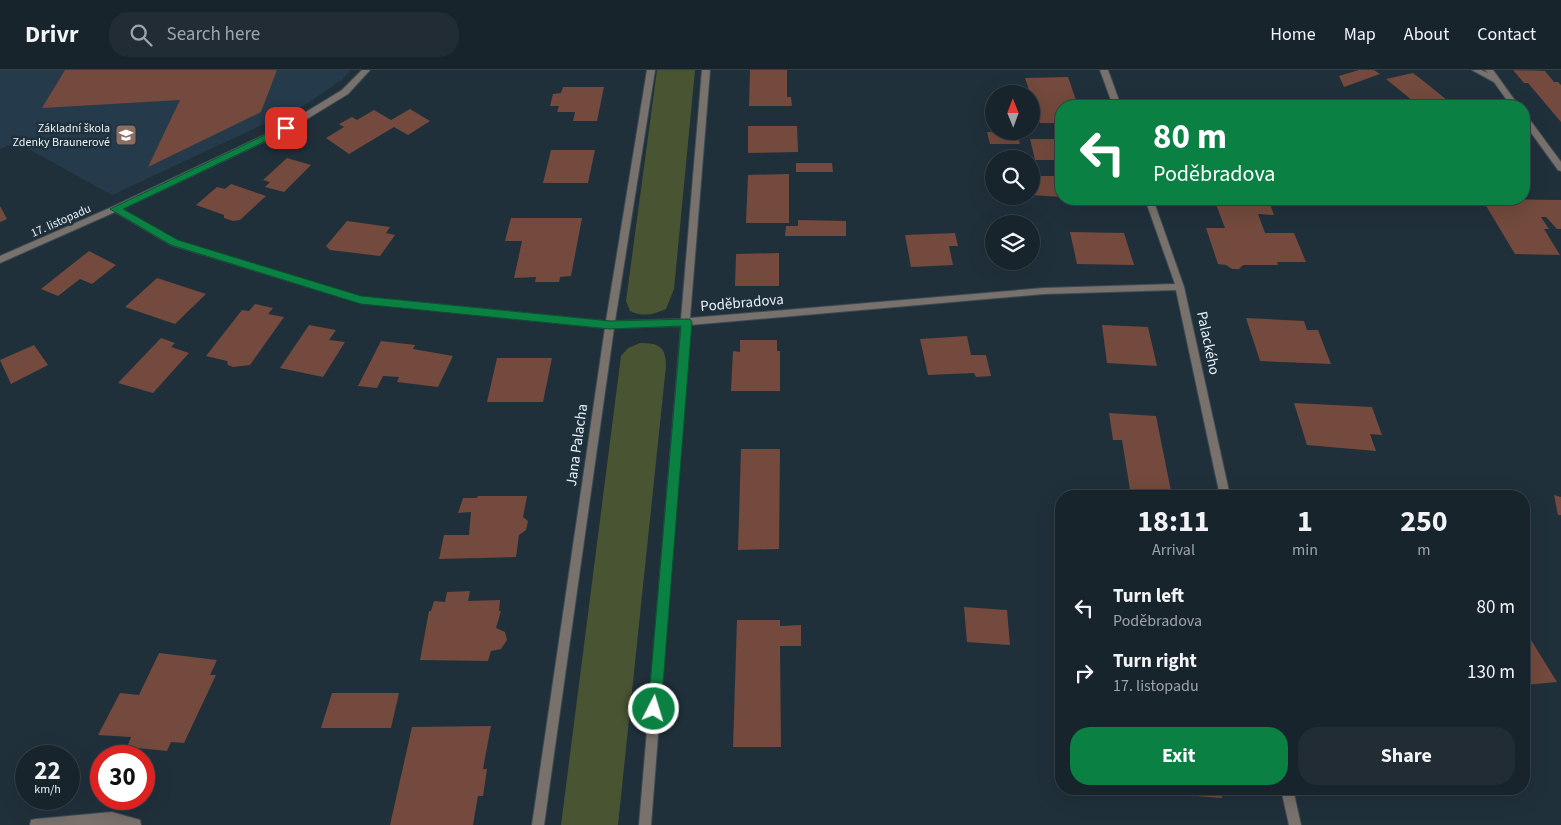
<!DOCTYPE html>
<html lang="en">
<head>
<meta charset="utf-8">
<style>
  :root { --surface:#18242c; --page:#212c34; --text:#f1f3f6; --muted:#9fa4a9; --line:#364148; --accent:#0b8043 }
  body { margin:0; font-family:"Source Sans 3",sans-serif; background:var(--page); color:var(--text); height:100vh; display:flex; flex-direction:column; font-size:19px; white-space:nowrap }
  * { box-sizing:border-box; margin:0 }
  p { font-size:16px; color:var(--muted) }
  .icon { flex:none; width:28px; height:28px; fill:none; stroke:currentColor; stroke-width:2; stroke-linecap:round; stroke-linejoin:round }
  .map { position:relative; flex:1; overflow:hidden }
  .panel { position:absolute; left:1055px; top:420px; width:475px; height:305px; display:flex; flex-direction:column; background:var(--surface); border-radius:20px; box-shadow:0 5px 20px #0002,0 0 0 1px var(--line) }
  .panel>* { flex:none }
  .hud { position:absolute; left:1055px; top:30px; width:475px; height:105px; border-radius:20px; box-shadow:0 5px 20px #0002,0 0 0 1px var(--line); background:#0b8043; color:#fff; overflow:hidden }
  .needle { width:32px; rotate:359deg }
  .buttons { position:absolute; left:985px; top:15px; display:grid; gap:10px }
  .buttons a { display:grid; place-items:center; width:55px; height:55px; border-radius:50%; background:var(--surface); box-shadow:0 5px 20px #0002,0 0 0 1px var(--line); font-size:25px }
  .speed { position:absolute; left:15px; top:675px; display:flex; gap:10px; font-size:25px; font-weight:700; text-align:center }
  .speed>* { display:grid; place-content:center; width:65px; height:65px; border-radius:50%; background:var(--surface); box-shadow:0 5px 20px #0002,0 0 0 1px var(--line); line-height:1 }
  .speed small { font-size:12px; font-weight:400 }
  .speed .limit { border:8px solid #d22; background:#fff; color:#111 }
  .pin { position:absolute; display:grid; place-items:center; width:42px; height:42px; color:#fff; margin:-21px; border-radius:10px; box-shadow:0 2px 8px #0006 }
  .me { position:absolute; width:55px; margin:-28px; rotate:5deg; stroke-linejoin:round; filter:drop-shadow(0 0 4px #0008) }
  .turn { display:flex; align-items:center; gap:18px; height:105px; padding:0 15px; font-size:22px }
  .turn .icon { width:65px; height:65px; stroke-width:2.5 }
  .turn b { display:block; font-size:35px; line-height:42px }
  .eta { display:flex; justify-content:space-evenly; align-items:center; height:85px; text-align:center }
  .eta b { font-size:30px; font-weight:700; line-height:35px }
  .action { display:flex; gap:10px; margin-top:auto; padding:10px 15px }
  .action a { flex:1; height:58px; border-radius:20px; background:var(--accent); color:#fff; font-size:20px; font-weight:700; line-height:58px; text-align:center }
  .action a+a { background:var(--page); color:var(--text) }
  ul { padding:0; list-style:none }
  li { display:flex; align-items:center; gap:15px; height:65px; padding:0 15px }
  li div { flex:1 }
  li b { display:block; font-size:19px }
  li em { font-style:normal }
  header { display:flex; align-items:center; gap:30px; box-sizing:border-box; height:70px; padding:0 25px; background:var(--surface); border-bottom:1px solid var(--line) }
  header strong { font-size:24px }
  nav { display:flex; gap:28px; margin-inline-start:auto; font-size:18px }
  .search { width:350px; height:45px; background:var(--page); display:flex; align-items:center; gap:12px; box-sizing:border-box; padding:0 18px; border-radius:20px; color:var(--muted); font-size:19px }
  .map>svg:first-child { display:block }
  .built { fill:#253b4b }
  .green { fill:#495433 }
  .building { fill:#734a3d }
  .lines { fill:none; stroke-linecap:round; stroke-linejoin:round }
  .street-casing { stroke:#3c4b56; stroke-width:2 }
  .street { fill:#79716b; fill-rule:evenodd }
  .route { fill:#0b8043; stroke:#07532c }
  .labels { text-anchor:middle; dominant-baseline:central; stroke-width:5; stroke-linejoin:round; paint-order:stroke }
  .far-poi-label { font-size:12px; fill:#e7f1f9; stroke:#20303b; text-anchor:end }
  .far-street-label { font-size:12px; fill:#e7f1f9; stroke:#20303b }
  .street-label { font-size:15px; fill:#e7f1f9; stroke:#20303b }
</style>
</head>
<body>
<header>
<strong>Drivr</strong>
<div class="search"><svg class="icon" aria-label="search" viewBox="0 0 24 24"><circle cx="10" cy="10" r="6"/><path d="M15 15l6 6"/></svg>Search here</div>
<nav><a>Home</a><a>Map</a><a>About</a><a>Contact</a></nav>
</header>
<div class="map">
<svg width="1561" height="755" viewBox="0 0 1561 755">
  <rect width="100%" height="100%" fill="#20303b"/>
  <path class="built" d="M 0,0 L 350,0 L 343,9 L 305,35 L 112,125 L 16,72 L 0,79 Z"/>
  <path class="green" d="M 657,0 L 695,0 L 674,219 L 666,239 C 653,245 643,247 630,241 L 626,231 Z
    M 640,273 C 658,273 666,276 666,296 L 618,755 L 561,755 L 621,286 L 628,278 Z"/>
  <path class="building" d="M 65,0 L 277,0 L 261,42 L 148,97 L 180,30 L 42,38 Z
    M 750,0 L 787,0 L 787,27 L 791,27 L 792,36 L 749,36 Z
    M 1359,0 L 1374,0 L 1380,4 L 1344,17 L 1339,6 Z
    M 1513,0 L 1545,1 L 1554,12 L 1558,12 L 1561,15 L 1561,52 L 1528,13 L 1524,13 Z
    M 1413,3 L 1426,13 L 1453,35 L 1427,36 L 1419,29 L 1413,31 L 1386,9 Z
    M 1068,7 L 1078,36 L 1061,36 L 1061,53 L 1040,53 L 1025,8 Z
    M 563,17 L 604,17 L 597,51 L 573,51 L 575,42 L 557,42 L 559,36 L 550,36 L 553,24 L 561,23 Z
    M 410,39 L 430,51 L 408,65 L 394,57 L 349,84 L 326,68 L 344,57 L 339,54 L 352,47 L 357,50 L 374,40 L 391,50 Z
    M 748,56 L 797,56 L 798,82 L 748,83 Z
    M 987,62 L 1017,62 L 1020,74 L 990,74 Z
    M 1030,69 L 1061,69 L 1061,90 L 1035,90 Z
    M 551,80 L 595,80 L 588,113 L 543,113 Z
    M 287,88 L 311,95 L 284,122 L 265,117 L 270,112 L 263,110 Z
    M 796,93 L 832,93 L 833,102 L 796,102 Z
    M 789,104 L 789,153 L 746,153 L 748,105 Z
    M 1031,106 L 1061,106 L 1061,127 L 1031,125 Z
    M 231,114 L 266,126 L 240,150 L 233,151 L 224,148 L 224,145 L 196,135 L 217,117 L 225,119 Z
    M 1214,129 L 1268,129 L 1274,145 L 1258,144 L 1265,163 L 1294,163 L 1306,192 L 1277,192 L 1278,195 L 1243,195 L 1239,199 L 1232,199 L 1226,195 L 1218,194 L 1206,158 L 1225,158 Z
    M 1482,129 L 1561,130 L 1561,159 L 1557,159 L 1546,147 L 1541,147 L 1549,159 L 1544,159 L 1560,185 L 1515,184 Z
    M 0,136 L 7,149 L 0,152 Z
    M 511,148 L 582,148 L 571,206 L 560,207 L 559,212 L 535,212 L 536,207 L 514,208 L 522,171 L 505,171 Z
    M 798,150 L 846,151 L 846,166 L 785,166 L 786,156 L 798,156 Z
    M 347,151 L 390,157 L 386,163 L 395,165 L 380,186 L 330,180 L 326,176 Z
    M 1070,162 L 1124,163 L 1134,195 L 1077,194 Z
    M 955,163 L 958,176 L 949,176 L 953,195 L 911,197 L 905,165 Z
    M 89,181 L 116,195 L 92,214 L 80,209 L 58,226 L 41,219 Z
    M 779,183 L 779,216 L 735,216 L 736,184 Z
    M 157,208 L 206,224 L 175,254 L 125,237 Z
    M 255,234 L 273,238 L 268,244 L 284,247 L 250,295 L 233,297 L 228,295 L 227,291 L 206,286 L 242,240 L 249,241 Z
    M 1246,248 L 1304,251 L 1307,260 L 1318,260 L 1331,294 L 1260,291 Z
    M 309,255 L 336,260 L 329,270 L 345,272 L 323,307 L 280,298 Z
    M 1102,255 L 1148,257 L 1157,296 L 1107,293 Z
    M 967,266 L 971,285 L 986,285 L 991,306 L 976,307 L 974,303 L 928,305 L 920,269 Z
    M 161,268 L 175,273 L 171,277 L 189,283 L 153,323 L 118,313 Z
    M 740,270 L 777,270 L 777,281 L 780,281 L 780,321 L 731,321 L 733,281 L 740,282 Z
    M 381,271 L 415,275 L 413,279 L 453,286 L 438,317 L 397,312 L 399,307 L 383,306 L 377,318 L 358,316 Z
    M 34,275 L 48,295 L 11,314 L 0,290 Z
    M 497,288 L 552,288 L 543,332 L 487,332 Z
    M 1294,333 L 1372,337 L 1382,365 L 1370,364 L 1376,381 L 1307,375 Z
    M 1109,343 L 1156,346 L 1172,426 L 1131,426 L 1122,370 L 1113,370 Z
    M 741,379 L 780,379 L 779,479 L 738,480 Z
    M 1554,425 L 1561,427 L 1561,445 L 1558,445 Z
    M 478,426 L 527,426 L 523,447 L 528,451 L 526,460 L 519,465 L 516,487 L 439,489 L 444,465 L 469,465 L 471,442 L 458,443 L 463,428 L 477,428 Z
    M 470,521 L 468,531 L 500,530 L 499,541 L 501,541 L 496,558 L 505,562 L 507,570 L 501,579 L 491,581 L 488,591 L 420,590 L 429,541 L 431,541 L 434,531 L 445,532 L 447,522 Z
    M 964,537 L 1007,540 L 1010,575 L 967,572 Z
    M 737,550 L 780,550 L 780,556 L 801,555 L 801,576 L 780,576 L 781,677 L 733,677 Z
    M 1524,570 L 1531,570 L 1557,612 L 1524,615 Z
    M 159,583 L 217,590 L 210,605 L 216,605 L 184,673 L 171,672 L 167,681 L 127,677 L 131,667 L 98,665 L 120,623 L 139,625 Z
    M 332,623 L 399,623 L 391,658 L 321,658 Z
    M 491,656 L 483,699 L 487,699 L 483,726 L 478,726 L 473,755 L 390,755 L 412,657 Z
    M 1155,719 L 1220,719 L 1222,728 L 1156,723 Z
    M 1431,719 L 1466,719 L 1466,720 L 1434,724 Z"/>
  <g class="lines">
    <g class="street-casing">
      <path id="street" d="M 362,0 L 370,0 L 348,24 L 289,60 L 122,139 L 177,171 L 361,227 L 606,251 L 647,0 L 655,0 L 615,251 L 681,249 L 702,0 L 710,0 L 690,248 L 1044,218 L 1175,214 L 1145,129 L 1153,129 L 1184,217 L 1230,426 L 1220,426 L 1176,220 L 1044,224 L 690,255 L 651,755 L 639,755 L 681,256 L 614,258 L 544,755 L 532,755 L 605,258 L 361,233 L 171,175 L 115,142 L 0,193 L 0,186 L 112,137 L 283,56 L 342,20 Z
        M 1100,0 L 1108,0 L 1121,36 L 1113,36 Z
        M 1472,0 L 1481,0 L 1488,3 L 1485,0 L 1493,0 L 1519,36 L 1511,36 L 1494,12 Z
        M 1524,46 L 1527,46 L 1561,92 L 1561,101 L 1558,100 L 1524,53 Z
        M 1281,719 L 1293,719 L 1301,755 L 1289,755 Z
        M 112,742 L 140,750 L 141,755 L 30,755 L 31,750 L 36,749 Z"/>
    </g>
    <use href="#street" class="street"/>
  </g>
  <path class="route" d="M 286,55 L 289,56 L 289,60 L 123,139 L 178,170 L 361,226 L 610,251 L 690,249 L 692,252 L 661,639 L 659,644 L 654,646 L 650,644 L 648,639 L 681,256 L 610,259 L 361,234 L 171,175 L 110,139 Z"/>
  <defs>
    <g id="school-square" transform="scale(1.125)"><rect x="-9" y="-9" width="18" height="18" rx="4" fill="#8d6e63" stroke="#20303b"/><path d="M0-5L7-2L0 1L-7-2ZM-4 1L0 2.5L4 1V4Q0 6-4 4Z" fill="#fff"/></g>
  </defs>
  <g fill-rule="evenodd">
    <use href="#school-square" x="126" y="65"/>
  </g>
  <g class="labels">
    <g class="far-poi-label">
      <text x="110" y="58">Základní škola<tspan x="110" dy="14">Zdenky Braunerové</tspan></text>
    </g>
    <g class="far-street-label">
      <text transform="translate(61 151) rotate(-24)">17. listopadu</text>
    </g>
    <g class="street-label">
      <text transform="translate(742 233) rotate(-5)">Poděbradova</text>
      <text transform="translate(1208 273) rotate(78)">Palackého</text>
      <text transform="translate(577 375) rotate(-82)">Jana Palacha</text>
    </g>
  </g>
</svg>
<div class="buttons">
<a><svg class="needle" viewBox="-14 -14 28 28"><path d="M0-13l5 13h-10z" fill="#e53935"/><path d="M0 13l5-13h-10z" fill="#9fa4a9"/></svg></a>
<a><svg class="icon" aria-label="search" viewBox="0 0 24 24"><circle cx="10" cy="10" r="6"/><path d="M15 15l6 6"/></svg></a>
<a><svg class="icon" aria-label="layers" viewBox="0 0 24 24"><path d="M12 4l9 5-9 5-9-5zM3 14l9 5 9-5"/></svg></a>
</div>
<div class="speed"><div>22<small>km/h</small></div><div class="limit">30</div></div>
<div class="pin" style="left:286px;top:58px;background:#d93025"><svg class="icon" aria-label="arrive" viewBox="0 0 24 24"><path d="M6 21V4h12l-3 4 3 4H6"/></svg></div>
<svg class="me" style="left:654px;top:639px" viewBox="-20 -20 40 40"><circle r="17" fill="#0b8043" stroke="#fff" stroke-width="3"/><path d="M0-11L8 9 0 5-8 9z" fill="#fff"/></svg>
<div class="hud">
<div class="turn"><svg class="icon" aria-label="left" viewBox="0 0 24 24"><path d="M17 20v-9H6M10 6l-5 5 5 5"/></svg><div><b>80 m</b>Poděbradova</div></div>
</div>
<section class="panel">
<div class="eta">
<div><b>18:11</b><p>Arrival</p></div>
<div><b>1</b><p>min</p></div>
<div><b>250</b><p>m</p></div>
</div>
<ul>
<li><svg class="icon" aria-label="left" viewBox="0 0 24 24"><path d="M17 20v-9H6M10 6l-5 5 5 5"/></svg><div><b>Turn left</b><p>Poděbradova</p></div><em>80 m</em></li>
<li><svg class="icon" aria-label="right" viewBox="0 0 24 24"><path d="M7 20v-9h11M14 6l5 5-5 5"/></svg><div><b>Turn right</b><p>17. listopadu</p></div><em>130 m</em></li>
</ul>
<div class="action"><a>Exit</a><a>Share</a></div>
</section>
</div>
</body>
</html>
